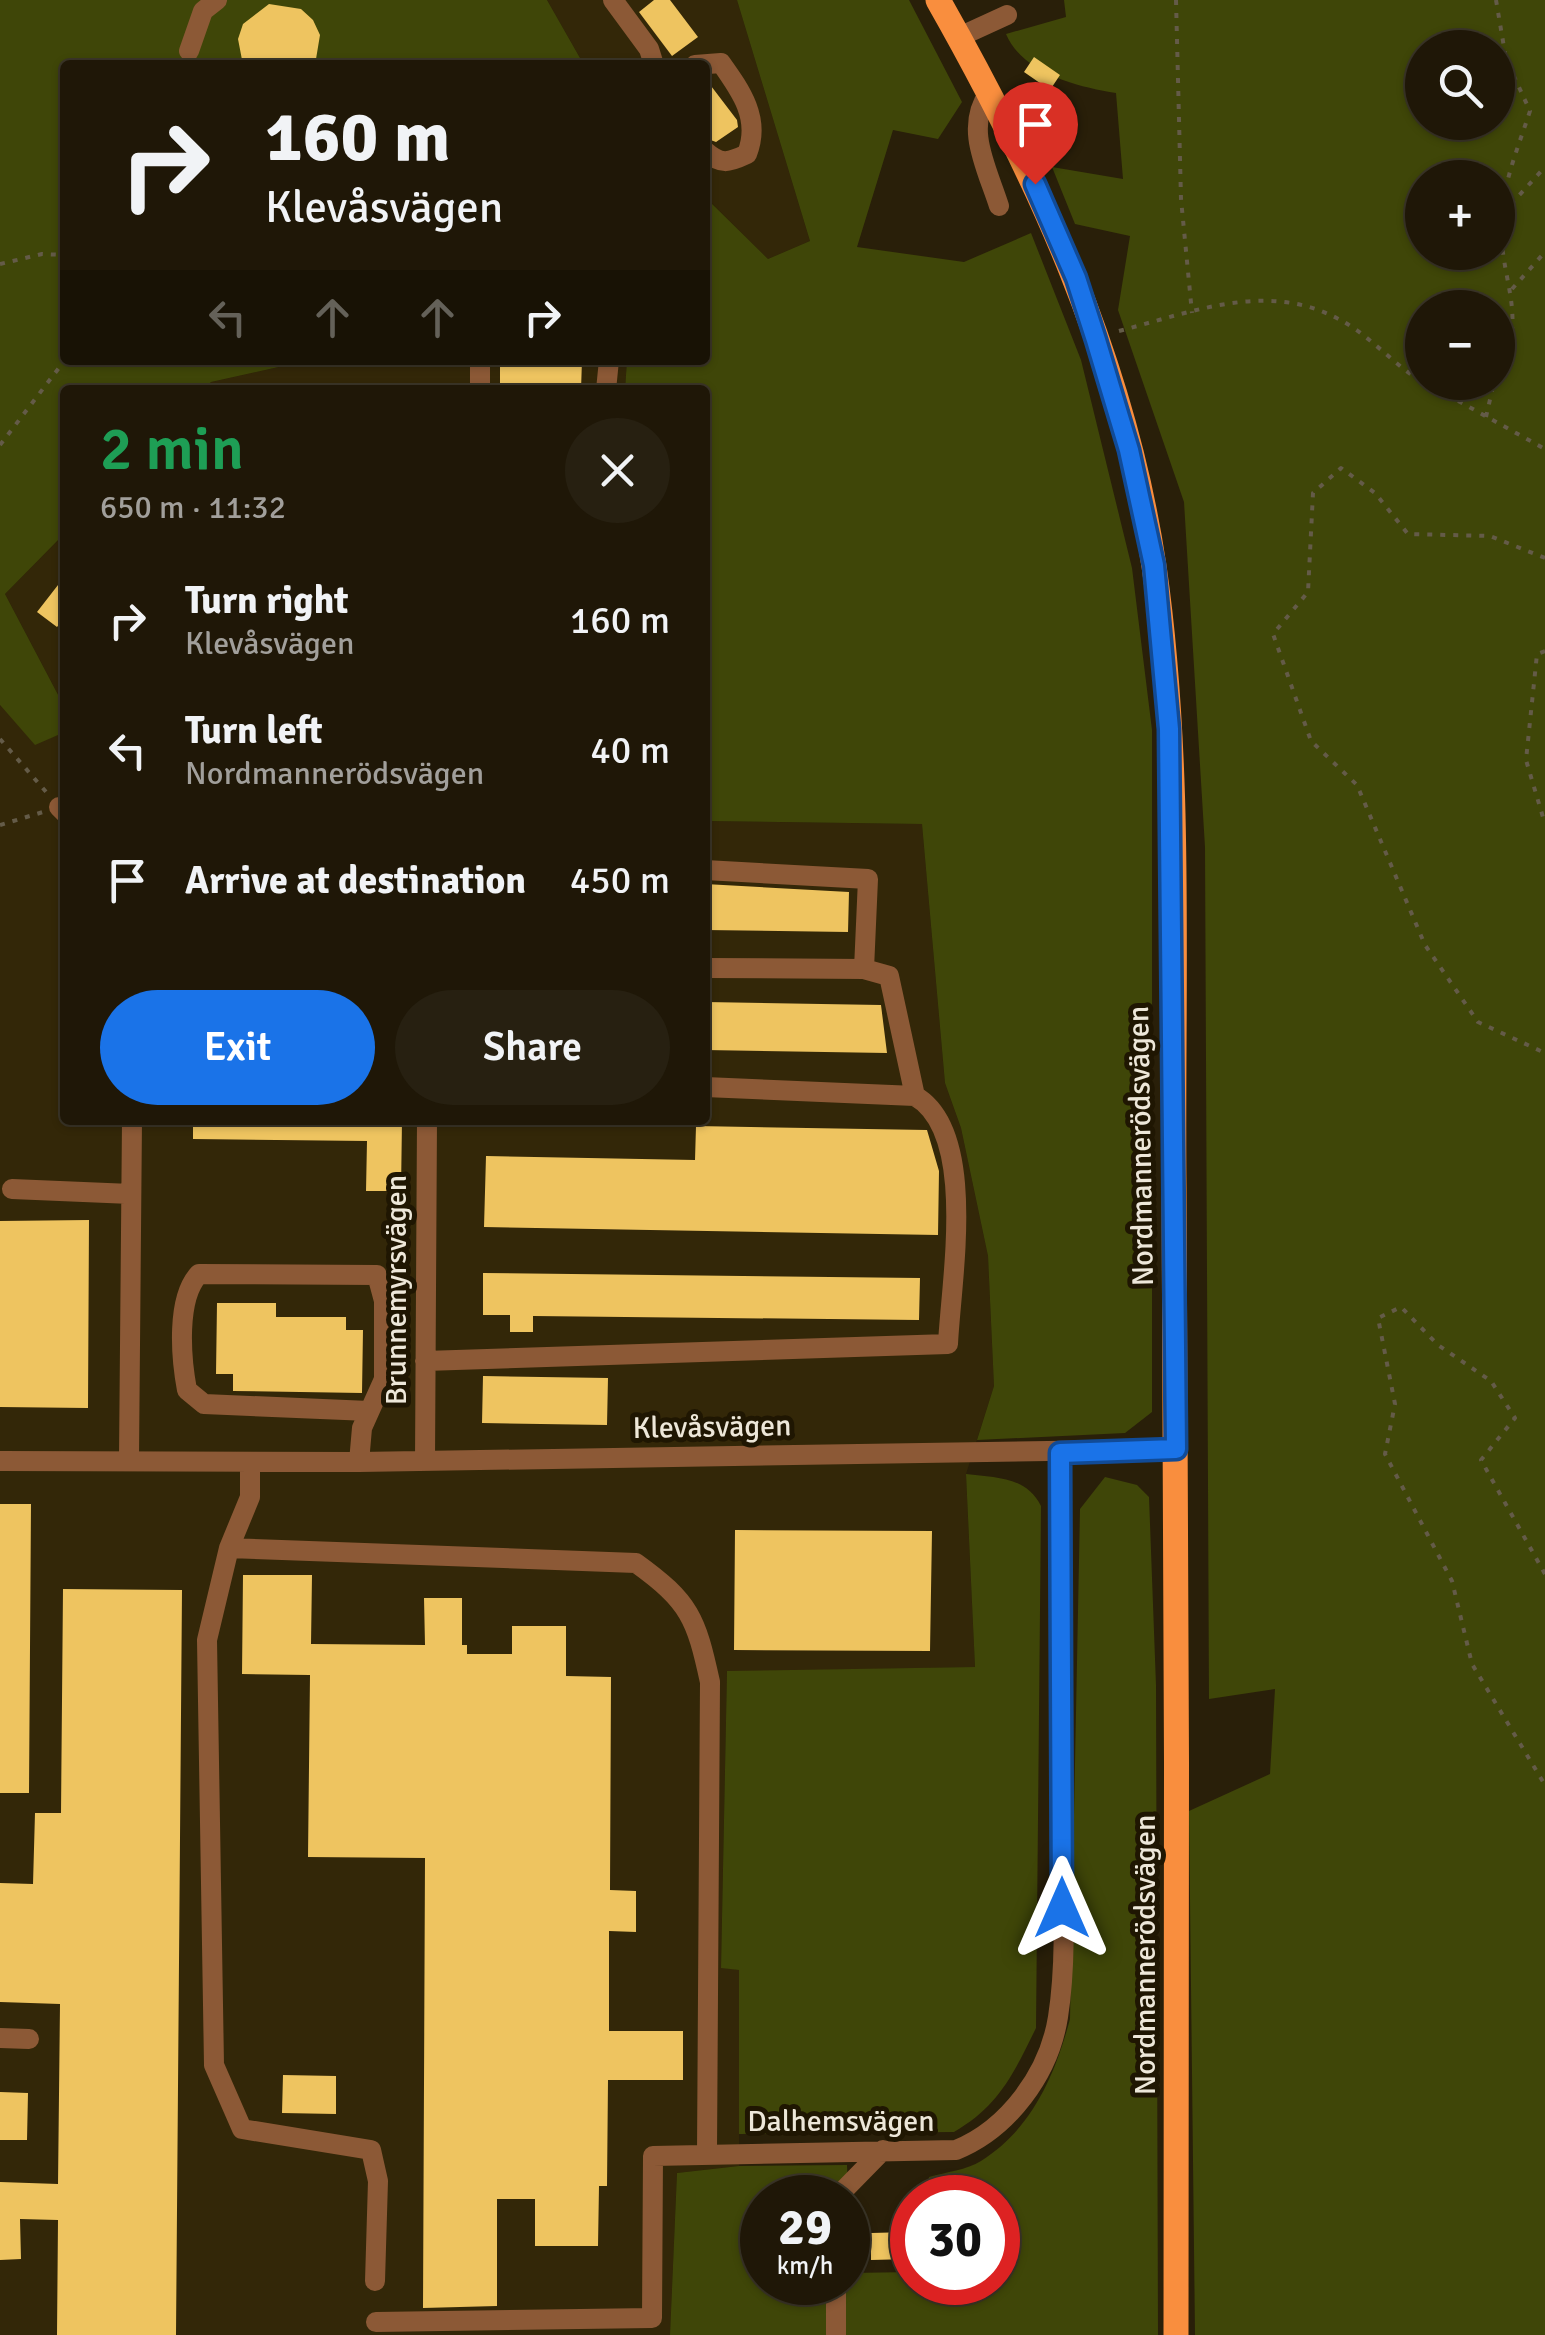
<!DOCTYPE html>
<html lang="en">
<head>
<meta charset="utf-8">
<style>
  :root { --surface:#1f1707; --page:#272011; --text:#f1f3f6; --muted:#a19f9b; --line:#3c3628; --accent:#1a73e8 }
  body { margin:0; font-family:Signika,sans-serif; background:var(--page); color:var(--text); height:100vh; display:flex; flex-direction:column; font-size:38px; white-space:nowrap }
  * { box-sizing:border-box; margin:0 }
  p { font-size:32px; color:var(--muted) }
  .icon { flex:none; width:55px; height:55px; fill:none; stroke:currentColor; stroke-width:2; stroke-linecap:round; stroke-linejoin:round }
  .map { position:relative; flex:1; overflow:hidden }
  .side { position:absolute; left:60px; top:385px; width:650px; height:740px; display:flex; flex-direction:column; background:var(--surface); border-radius:10px; box-shadow:0 2px 8px #0004,0 0 0 2px var(--line) }
  .side>* { flex:none }
  .banner { position:absolute; left:60px; top:60px; width:650px; height:305px; border-radius:10px; box-shadow:0 2px 8px #0004,0 0 0 2px var(--line); background:#1f1707; color:var(--text); overflow:hidden }
  .buttons { position:absolute; left:1405px; top:30px; display:grid; gap:20px }
  .buttons a { display:grid; place-items:center; width:110px; height:110px; border-radius:50%; background:var(--surface); box-shadow:0 2px 8px #0004,0 0 0 2px var(--line); font-size:50px }
  .speed { position:absolute; left:740px; top:2175px; display:flex; gap:20px; font-size:50px; font-weight:700; text-align:center }
  .speed>* { display:grid; place-content:center; width:130px; height:130px; border-radius:50%; background:var(--surface); box-shadow:0 2px 8px #0004,0 0 0 2px var(--line); line-height:1 }
  .speed small { font-size:25px; font-weight:400 }
  .speed .limit { border:15px solid #d22; background:#fff; color:#111 }
  .pin { position:absolute; display:grid; place-items:center; width:85px; height:85px; color:#fff; margin:-102px -42px; border-radius:50% 50% 50% 0; rotate:-45deg; box-shadow:0 0 10px #0007 }
  .pin .icon { rotate:45deg }
  .me { position:absolute; width:110px; margin:-55px; rotate:0deg; stroke-linejoin:round; filter:drop-shadow(0 0 8px #0008) }
  .turn { display:flex; align-items:center; gap:35px; height:210px; padding:0 40px; font-size:45px }
  .turn .icon { width:130px; height:130px; stroke-width:2.5 }
  .turn b { display:block; font-size:70px; line-height:85px }
  .lanes { display:flex; align-items:center; height:95px; padding:0 40px; background:#0003; justify-content:center; gap:50px; direction:ltr }
  .lanes .off { opacity:.35 }
  .round { display:grid; place-items:center; flex:none; width:105px; height:105px; border-radius:52px; background:var(--page) }
  .head { display:flex; align-items:center; justify-content:space-between; height:170px; padding:0 40px }
  h1 { font-size:60px; font-weight:600; line-height:75px; color:#1e9e55 }
  .action { display:flex; gap:20px; margin-top:auto; padding:20px 40px }
  .action a { flex:1; height:115px; border-radius:60px; background:var(--accent); color:#fff; font-size:40px; font-weight:600; line-height:115px; text-align:center }
  .action a+a { background:var(--page); color:var(--text) }
  ul { padding:0; list-style:none }
  li { display:flex; align-items:center; gap:30px; height:130px; padding:0 40px }
  li div { flex:1 }
  li b { display:block; font-size:38px }
  li em { font-style:normal }
  .map>svg:first-child { display:block }
  .built { fill:#332708 }
  .green { fill:#3f4608; fill-rule:evenodd }
  .building { fill:#eec460 }
  .lines { fill:none; stroke-linecap:round; stroke-linejoin:round }
  .path { stroke:#645b48; stroke-width:4; stroke-dasharray:5 8; stroke-linecap:butt }
  .minor { stroke:#8c5936; stroke-width:20 }
  .major { stroke:#f98e3e; stroke-width:25 }
  .route-casing { stroke:#114b97; stroke-width:25 }
  .route { stroke:#1a73e8; stroke-width:18 }
  .labels { text-anchor:middle; dominant-baseline:central; stroke-width:10; stroke-linejoin:round; paint-order:stroke }
  .street-label { font-size:30px; fill:#ede7d9; stroke:#1f1602 }
</style>
</head>
<body>
<div class="map">
<svg width="1545" height="2335" viewBox="0 0 1545 2335">
  <rect width="100%" height="100%" fill="#291f09"/>
  <path class="built" d="M 547,0 L 737,0 L 810,241 L 768,259 L 705,197 L 705,65 L 584,65 Z
    M 310,360 L 627,360 L 625,390 L 204,390 L 211,382 Z
    M 65,533 L 65,708 L 5,594 Z
    M 0,705 L 35,744 L 65,732 L 65,1120 L 705,1120 L 705,821 L 922,824 L 945,1083 L 961,1128 L 988,1256 L 994,1386 L 966,1474 L 975,1667 L 727,1672 L 721,1967 L 739,1970 L 739,2166 L 677,2173 L 670,2335 L 0,2335 Z"/>
  <path class="green" d="M 0,0 L 547,0 L 584,65 L 65,65 L 65,360 L 310,360 L 211,382 L 204,390 L 65,390 L 65,533 L 5,594 L 65,708 L 65,732 L 35,745 L 0,705 Z
    M 737,0 L 909,0 L 962,102 L 938,139 L 893,130 L 857,247 L 964,262 L 1031,233 L 1081,360 L 1132,568 L 1152,730 L 1152,1412 L 1125,1433 L 977,1440 L 994,1386 L 988,1256 L 961,1128 L 945,1083 L 922,824 L 705,821 L 705,390 L 625,390 L 627,360 L 705,360 L 705,197 L 768,259 L 810,241 Z
    M 1064,0 L 1545,0 L 1545,2335 L 1195,2335 L 1189,1811 L 1270,1774 L 1275,1689 L 1209,1699 L 1205,847 L 1184,502 L 1118,310 L 1130,236 L 1075,224 L 1052,167 L 1123,179 L 1116,93 C 1077,87 1022,73 1006,34 L 1066,17 ZM 1422,48 L 1498,48 L 1498,122 L 1422,122 ZM 1422,178 L 1498,178 L 1498,252 L 1422,252 ZM 1422,308 L 1498,308 L 1498,382 L 1422,382 Z
    M 966,1474 C 996,1478 1026,1476 1041,1506 L 1036,2028 C 1014,2073 999,2106 954,2132 L 739,2134 L 739,1970 L 721,1968 L 727,1671 L 975,1667 Z
    M 1105,1477 L 1137,1485 L 1149,1497 L 1156,1685 L 1158,2335 L 670,2335 L 677,2173 L 739,2166 L 847,2165 L 851,2273 L 912,2272 L 912,2282 L 998,2282 L 998,2198 L 927,2197 L 929,2177 C 946,2172 967,2170 981,2161 C 1032,2129 1055,2075 1070,2019 L 1080,1509 ZM 762,2198 L 848,2198 L 848,2282 L 762,2282 Z"/>
  <path class="building" d="M 654,0 L 670,0 L 698,37 L 672,56 L 639,12 Z
    M 269,4 L 301,9 L 313,20 L 320,35 L 315,65 L 243,65 L 238,39 L 243,24 Z
    M 1034,57 L 1060,75 L 1050,90 L 1024,72 Z
    M 705,78 L 737,120 L 738,127 L 716,142 L 705,138 Z
    M 500,360 L 582,360 L 581,390 L 500,390 Z
    M 65,576 L 65,617 L 57,627 L 37,612 Z
    M 705,884 L 849,892 L 848,932 L 705,930 Z
    M 705,1002 L 881,1005 L 887,1053 L 705,1050 Z
    M 193,1120 L 402,1120 L 401,1191 L 366,1191 L 367,1141 L 193,1139 Z
    M 696,1126 L 927,1130 L 939,1171 L 938,1235 L 484,1227 L 486,1156 L 695,1160 Z
    M 89,1220 L 88,1408 L 0,1407 L 0,1221 Z
    M 483,1273 L 920,1278 L 919,1320 L 533,1316 L 533,1332 L 510,1332 L 510,1315 L 483,1315 Z
    M 217,1303 L 276,1303 L 276,1317 L 346,1317 L 346,1330 L 363,1330 L 362,1393 L 233,1391 L 233,1374 L 216,1374 Z
    M 483,1376 L 608,1378 L 607,1425 L 482,1423 Z
    M 0,1504 L 31,1504 L 29,1793 L 0,1793 Z
    M 735,1530 L 932,1531 L 930,1651 L 734,1650 Z
    M 243,1575 L 312,1575 L 311,1644 L 425,1645 L 424,1598 L 462,1598 L 462,1645 L 467,1645 L 467,1654 L 512,1654 L 512,1626 L 566,1626 L 566,1676 L 611,1677 L 610,1890 L 636,1891 L 636,1932 L 609,1931 L 609,2031 L 683,2031 L 683,2080 L 608,2080 L 607,2186 L 599,2186 L 598,2246 L 535,2246 L 535,2199 L 497,2199 L 497,2306 L 423,2308 L 425,1858 L 308,1857 L 310,1675 L 242,1674 Z
    M 63,1589 L 182,1590 L 176,2335 L 57,2335 L 58,2220 L 20,2219 L 21,2259 L 0,2260 L 0,2182 L 58,2184 L 60,2004 L 0,2002 L 0,1883 L 33,1884 L 35,1813 L 61,1813 Z
    M 283,2075 L 336,2076 L 336,2114 L 282,2113 Z
    M 0,2092 L 28,2093 L 27,2140 L 0,2140 Z
    M 909,2232 L 910,2259 L 871,2260 L 871,2233 Z"/>
  <g class="lines">
    <path class="path" d="M 1176,0 L 1181,199 L 1192,313
      M 1496,0 L 1506,59 L 1530,111 C 1517,151 1500,190 1501,232 C 1504,290 1527,317 1498,376
      M 1502,214 L 1545,167
      M 0,264 L 42,254 L 65,255
      M 1512,289 L 1545,252
      M 1119,331 C 1200,310 1278,276 1355,329 C 1379,346 1398,367 1422,382
      M 1424,382 L 1545,449
      M 1486,417 L 1494,382
      M 0,445 L 65,360
      M 1545,558 L 1490,536 L 1408,534 L 1375,493 L 1341,468 L 1313,493 L 1308,592 L 1273,634 L 1311,741 L 1357,785 L 1425,945 L 1478,1022 L 1545,1053
      M 1545,651 L 1537,654 L 1526,760 L 1545,824
      M 0,739 L 47,793
      M 0,825 L 43,812
      M 1545,1574 L 1481,1460 L 1515,1418 L 1491,1381 L 1438,1345 L 1401,1307 L 1378,1318 L 1395,1404 L 1385,1454 L 1452,1581 L 1472,1664 L 1545,1785"/>
    <path class="minor" d="M 613,0 L 649,49 L 654,65
      M 959,37 L 1007,15
      M 189,51 L 203,11 L 217,0
      M 695,65 L 721,63 C 741,91 761,119 747,154 C 728,163 721,165 705,151
      M 989,93 C 964,128 987,168 999,206
      M 480,390 L 480,360
      M 606,390 L 609,360
      M 59,807 L 65,813
      M 705,870 L 868,879 L 864,969 L 705,968
      M 705,1087 L 915,1096 L 889,976 L 864,969
      M 12,1189 L 131,1194
      M 425,1361 L 948,1344 C 951,1280 978,1132 915,1096
      M 129,1458 L 132,1120
      M 0,1461 L 359,1462 L 1176,1449
      M 425,1461 L 427,1120
      M 359,1462 L 362,1428 L 384,1379 L 384,1301 L 377,1275 L 199,1274 C 176,1298 181,1358 187,1390 L 204,1404 L 369,1411
      M 250,1463 L 250,1497 L 229,1548 L 207,1640 L 214,2065 L 242,2129 L 371,2150 L 378,2181 L 375,2281
      M 229,1548 L 636,1563 C 690,1602 696,1618 710,1682 L 707,2152
      M 0,2038 L 29,2039
      M 836,2198 L 883,2150
      M 376,2322 L 652,2318 L 653,2156 L 956,2150 C 1008,2129 1049,2074 1058,2017 C 1068,1953 1062,1883 1061,1819 C 1061,1697 1060,1575 1060,1453
      M 836,2335 L 836,2282"/>
    <path class="major" d="M 938,0 C 1038,176 1124,364 1154,566 C 1183,767 1172,985 1174,1187 C 1177,1570 1177,1952 1176,2335"/>
  </g>
  <g class="lines">
    <g class="route-casing">
      <path id="route" d="M 1035,184 L 1076,278 L 1096,340 L 1129,450 L 1154,565 L 1169,729 L 1176,1449 L 1060,1453 L 1062,1908"/>
    </g>
    <use href="#route" class="route"/>
  </g>
  <g class="labels">
    <g class="street-label">
      <text transform="translate(1141 1146) rotate(-91)">Nordmannerödsvägen</text>
      <text transform="translate(396 1290) rotate(-90)">Brunnemyrsvägen</text>
      <text transform="translate(712 1427) rotate(-1)">Klevåsvägen</text>
      <text transform="translate(1145 1955) rotate(-90)">Nordmannerödsvägen</text>
      <text x="841" y="2121">Dalhemsvägen</text>
    </g>
  </g>
</svg>
<div class="buttons">
<a><svg class="icon" aria-label="search" viewBox="0 0 24 24"><circle cx="10" cy="10" r="6"/><path d="M15 15l6 6"/></svg></a>
<a>+</a>
<a>−</a>
</div>
<div class="speed"><div>29<small>km/h</small></div><div class="limit">30</div></div>
<div class="pin" style="left:1035px;top:184px;background:#d93025"><svg class="icon" aria-label="arrive" viewBox="0 0 24 24"><path d="M6 21V4h12l-3 4 3 4H6"/></svg></div>
<svg class="me" style="left:1062px;top:1908px" viewBox="-20 -20 40 40"><path d="M0-17L14 15 0 8-14 15z" fill="#1a73e8" stroke="#fff" stroke-width="4"/></svg>
<div class="banner">
<div class="turn"><svg class="icon" aria-label="right" viewBox="0 0 24 24"><path d="M7 20v-9h11M14 6l5 5-5 5"/></svg><div><b>160 m</b>Klevåsvägen</div></div>
<div class="lanes"><svg class="icon off" aria-label="left" viewBox="0 0 24 24"><path d="M17 20v-9H6M10 6l-5 5 5 5"/></svg><svg class="icon off" aria-label="ahead" viewBox="0 0 24 24"><path d="M12 20V5M6 11l6-6 6 6"/></svg><svg class="icon off" aria-label="ahead" viewBox="0 0 24 24"><path d="M12 20V5M6 11l6-6 6 6"/></svg><svg class="icon" aria-label="right" viewBox="0 0 24 24"><path d="M7 20v-9h11M14 6l5 5-5 5"/></svg></div>
</div>
<section class="side">
<div class="head"><div><h1>2 min</h1><p>650 m · 11:32</p></div><a class="round"><svg class="icon" aria-label="close" viewBox="0 0 24 24"><path d="M6 6l12 12M18 6L6 18"/></svg></a></div>
<ul>
<li><svg class="icon" aria-label="right" viewBox="0 0 24 24"><path d="M7 20v-9h11M14 6l5 5-5 5"/></svg><div><b>Turn right</b><p>Klevåsvägen</p></div><em>160 m</em></li>
<li><svg class="icon" aria-label="left" viewBox="0 0 24 24"><path d="M17 20v-9H6M10 6l-5 5 5 5"/></svg><div><b>Turn left</b><p>Nordmannerödsvägen</p></div><em>40 m</em></li>
<li><svg class="icon" aria-label="arrive" viewBox="0 0 24 24"><path d="M6 21V4h12l-3 4 3 4H6"/></svg><div><b>Arrive at destination</b></div><em>450 m</em></li>
</ul>
<div class="action"><a>Exit</a><a>Share</a></div>
</section>
</div>
</body>
</html>
